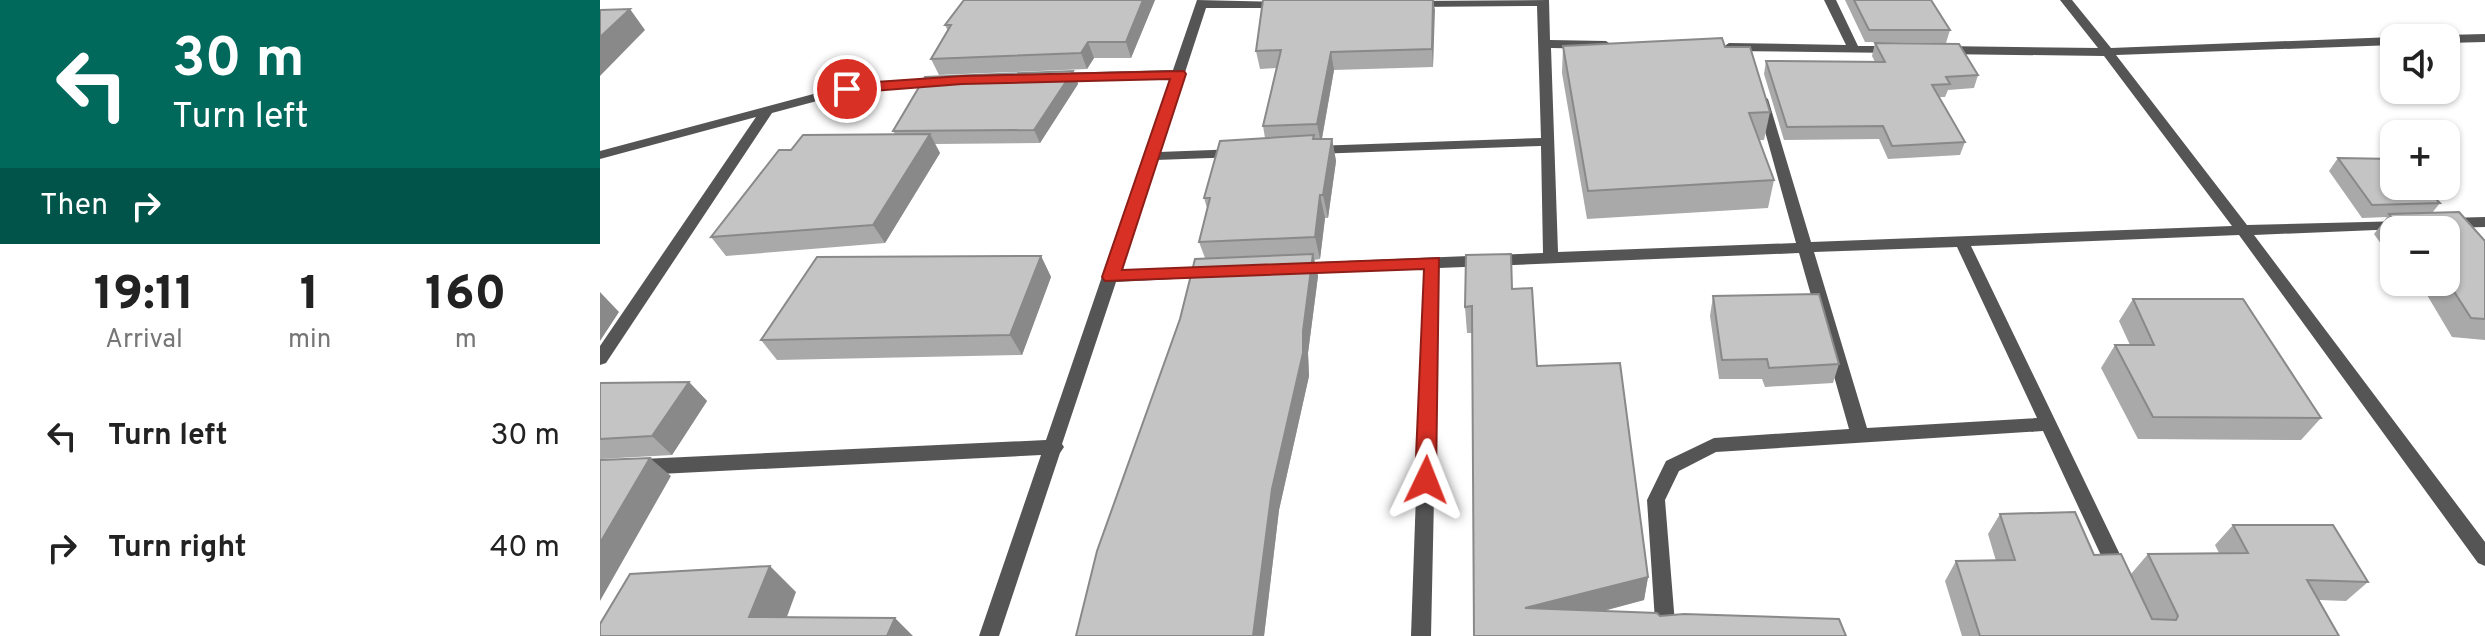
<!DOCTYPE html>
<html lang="en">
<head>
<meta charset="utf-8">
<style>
  :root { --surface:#fff; --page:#f2f2f2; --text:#222; --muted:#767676 }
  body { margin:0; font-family:Overpass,sans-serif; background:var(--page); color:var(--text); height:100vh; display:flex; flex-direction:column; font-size:30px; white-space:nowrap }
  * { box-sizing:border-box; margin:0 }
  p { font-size:26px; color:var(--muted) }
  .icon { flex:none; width:44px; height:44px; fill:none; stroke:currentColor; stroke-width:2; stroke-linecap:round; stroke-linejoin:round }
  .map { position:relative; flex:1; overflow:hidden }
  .details { display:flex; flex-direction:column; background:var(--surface); width:600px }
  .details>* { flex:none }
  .hud { background:#00695c; color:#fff; overflow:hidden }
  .buttons { position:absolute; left:1780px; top:24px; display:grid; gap:16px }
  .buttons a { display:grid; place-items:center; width:80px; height:80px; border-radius:16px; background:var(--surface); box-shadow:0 2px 6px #0004; font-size:40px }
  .pin { position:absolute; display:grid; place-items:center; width:68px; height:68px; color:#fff; margin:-34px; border:4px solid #fff; border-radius:50%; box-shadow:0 2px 8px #0007 }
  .me { position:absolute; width:88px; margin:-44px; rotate:2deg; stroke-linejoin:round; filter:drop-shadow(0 0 6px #0008) }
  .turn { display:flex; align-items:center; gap:28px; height:168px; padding:0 40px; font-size:36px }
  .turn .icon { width:104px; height:104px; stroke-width:2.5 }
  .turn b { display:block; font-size:56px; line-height:68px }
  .then { display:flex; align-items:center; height:76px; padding:0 40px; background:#0003; gap:16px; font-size:30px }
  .eta { display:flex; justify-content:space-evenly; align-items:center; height:136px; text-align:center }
  .eta b { font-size:48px; font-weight:800; line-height:56px }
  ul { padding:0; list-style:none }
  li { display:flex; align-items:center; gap:24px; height:112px; padding:0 40px }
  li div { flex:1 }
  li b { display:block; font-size:30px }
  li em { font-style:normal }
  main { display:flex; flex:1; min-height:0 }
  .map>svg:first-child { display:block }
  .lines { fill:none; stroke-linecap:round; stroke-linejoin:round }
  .minor { fill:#555; fill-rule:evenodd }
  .wall { fill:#a9a9a9 }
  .shaded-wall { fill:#898989 }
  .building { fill:#c4c4c4; stroke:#898989; stroke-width:2 }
  .route { fill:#d93025; stroke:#8d1f18; stroke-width:2 }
</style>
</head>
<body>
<main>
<section class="details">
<div class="hud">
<div class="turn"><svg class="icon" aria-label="left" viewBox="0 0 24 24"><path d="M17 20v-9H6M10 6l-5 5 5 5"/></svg><div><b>30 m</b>Turn left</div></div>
<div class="then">Then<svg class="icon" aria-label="right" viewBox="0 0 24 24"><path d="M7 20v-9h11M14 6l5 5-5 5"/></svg></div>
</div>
<div class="eta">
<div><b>19:11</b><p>Arrival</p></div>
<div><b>1</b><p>min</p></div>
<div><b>160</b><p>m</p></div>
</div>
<ul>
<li><svg class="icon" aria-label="left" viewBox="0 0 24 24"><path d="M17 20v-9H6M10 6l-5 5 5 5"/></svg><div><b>Turn left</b></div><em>30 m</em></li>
<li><svg class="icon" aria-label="right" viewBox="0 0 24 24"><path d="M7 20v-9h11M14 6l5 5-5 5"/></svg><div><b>Turn right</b></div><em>40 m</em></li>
</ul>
</section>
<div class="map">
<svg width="1885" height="636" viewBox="0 0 1885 636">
  <rect width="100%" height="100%" fill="#fff"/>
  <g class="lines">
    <path class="minor" d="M 597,0 L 685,2 L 691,5 L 685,8 L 606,8 L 559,152 L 639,149 L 646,153 L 639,157 L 556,160 L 519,271 L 613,267 L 621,272 L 613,277 L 516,282 L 462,444 L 464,447 L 460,453 L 399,636 L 379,636 L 441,455 L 0,477 L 0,461 L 446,440 L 570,78 L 456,81 L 450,77 L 456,73 L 573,70 Z
      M 949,0 L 950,40 L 1006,41 L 1012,45 L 1006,49 L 951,48 L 958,252 L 1196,243 L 1156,99 L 1162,95 L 1168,99 L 1211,242 L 1632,226 L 1504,56 L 1341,54 L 1335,50 L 1341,46 L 1498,48 L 1460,0 L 1472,0 L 1511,48 L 1794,37 L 1796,38 L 1794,38 L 1794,45 L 1516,55 L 1647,225 L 1805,221 L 1807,224 L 1800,229 L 1654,235 L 1885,542 L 1885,566 L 1878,563 L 1639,235 L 1371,246 L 1526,567 L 1529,573 L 1526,579 L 1519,582 L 1512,579 L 1443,431 L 1116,452 L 1079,471 L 1065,500 L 1076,636 L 1056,636 L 1047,500 L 1066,461 L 1114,438 L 1249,429 L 1199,253 L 839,268 L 831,636 L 811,636 L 824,268 L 696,273 L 688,268 L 696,263 L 943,253 L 941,146 L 714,154 L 707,150 L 714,146 L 941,138 L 937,6 L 812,7 L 806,4 L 812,1 ZM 1357,247 L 1437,418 L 1267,428 L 1214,252 Z
      M 1224,0 L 1236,0 L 1258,46 L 1293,46 L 1299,50 L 1297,53 L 1129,51 L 1123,47 L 1129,43 L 1246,45 Z
      M 1885,34 L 1885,42 L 1846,43 L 1846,38 L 1841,38 L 1846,35 Z
      M 341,77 L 345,78 L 345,84 L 247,93 L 172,113 L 6,363 L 0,365 L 0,346 L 156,117 L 0,159 L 0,151 L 247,85 Z
      M 1885,217 L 1885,227 L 1847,228 L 1840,223 L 1847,218 Z"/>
  </g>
  <path class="wall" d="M 364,0 L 555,0 L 531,58 L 494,58 L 487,69 L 339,75 L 331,59 L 348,31 L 345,25 Z
    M 663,0 L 834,0 L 833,67 L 734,70 L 722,139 L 732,139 L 736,161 L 728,218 L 725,218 L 720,259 L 714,260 L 718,276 L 708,353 L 709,376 L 679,510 L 664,636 L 476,636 L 605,258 L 599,242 L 607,208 L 604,198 L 665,138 L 663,126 L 676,68 L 660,69 L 656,51 Z
    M 1245,0 L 1331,0 L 1350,30 L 1346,43 L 1265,42 Z
    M 1275,43 L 1378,75 L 1374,88 L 1348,90 L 1345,97 L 1339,97 L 1365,142 L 1360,155 L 1288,159 L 1279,139 L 1184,140 L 1164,74 L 1166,61 L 1275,62 L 1272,56 Z
    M 963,46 L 1125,47 L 1170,112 L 1164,140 L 1159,140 L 1174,180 L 1168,208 L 987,219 L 962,73 Z
    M 473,71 L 478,84 L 440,143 L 335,144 L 340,153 L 285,243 L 126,256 L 111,237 L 191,150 L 295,134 L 293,131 Z
    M 1738,158 L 1840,203 L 1832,213 L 1885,241 L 1885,340 L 1852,337 L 1824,290 L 1814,290 L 1808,282 L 1846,282 L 1846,230 L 1794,230 L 1794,262 L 1774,234 L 1787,217 L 1762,218 L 1729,171 Z
    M 441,256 L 451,277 L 422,355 L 177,360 L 161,340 Z
    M 912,289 L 937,366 L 1048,577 L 1044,600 L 1004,611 L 1060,616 L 874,636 L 873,333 L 867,333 L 865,307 Z
    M 1113,296 L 1239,364 L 1233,383 L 1165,387 L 1162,379 L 1119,379 L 1110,316 Z
    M 1533,299 L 1721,418 L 1701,440 L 1538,439 L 1501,368 L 1515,345 L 1530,345 L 1519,321 Z
    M 89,382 L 107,401 L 72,455 L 0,459 L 0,383 Z
    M 1400,514 L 1494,555 L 1552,619 L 1531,574 L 1548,554 L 1619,553 L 1615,545 L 1633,525 L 1768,582 L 1746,601 L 1719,600 L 1739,636 L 1362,636 L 1345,581 L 1356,561 L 1396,561 L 1388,534 Z"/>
  <path class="shaded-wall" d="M 543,0 L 555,0 L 531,58 L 526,42 Z
    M 833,0 L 835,10 L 833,67 L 832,49 Z
    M 30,9 L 45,30 L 0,76 L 0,37 Z
    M 488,42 L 494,58 L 487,69 L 481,53 Z
    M 731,52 L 734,70 L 721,143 L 717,124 Z
    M 473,71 L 478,84 L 440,143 L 434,130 Z
    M 330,134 L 340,153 L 285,243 L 273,225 Z
    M 732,139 L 736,161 L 728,218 L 723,195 Z
    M 720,195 L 725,218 L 720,259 L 715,237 Z
    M 713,254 L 718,276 L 708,353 L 709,376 L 679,510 L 664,636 L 653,636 L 672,489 L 703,331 Z
    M 441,256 L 451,277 L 422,355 L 410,335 Z
    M 0,292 L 19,312 L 0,341 Z
    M 89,382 L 107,401 L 72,455 L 52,436 Z
    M 50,458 L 71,476 L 0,601 L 0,543 Z
    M 170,566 L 196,592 L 180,636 L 149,617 Z
    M 1048,577 L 1044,600 L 926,631 L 925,608 Z
    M 295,618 L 313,636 L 287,636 Z"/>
  <path class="building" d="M 364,0 L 543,0 L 526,42 L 488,42 L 481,53 L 331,59 L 351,25 L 345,25 Z
    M 663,0 L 833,0 L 832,49 L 731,52 L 717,124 L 663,126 L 681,50 L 656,51 Z
    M 1254,0 L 1331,0 L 1350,30 L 1269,30 Z
    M 30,9 L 0,37 L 0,10 Z
    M 1122,38 L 1125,47 L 1150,47 L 1170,112 L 1149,113 L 1174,180 L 988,191 L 963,46 Z
    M 1275,43 L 1359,44 L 1378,75 L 1346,77 L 1350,84 L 1332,85 L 1365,142 L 1292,146 L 1283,126 L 1187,127 L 1166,61 L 1285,62 Z
    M 473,71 L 434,130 L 293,131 L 325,77 Z
    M 330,134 L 273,225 L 111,237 L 179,150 L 191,150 L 203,135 Z
    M 714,135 L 713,139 L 732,139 L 723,195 L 720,195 L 715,237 L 599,242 L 610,198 L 604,198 L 620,141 Z
    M 1738,158 L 1794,159 L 1794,186 L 1823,186 L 1840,203 L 1772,205 Z
    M 1859,212 L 1885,241 L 1885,319 L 1871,318 L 1846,279 L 1846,230 L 1801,230 L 1789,214 Z
    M 713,254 L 703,331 L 703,353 L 672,489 L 653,636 L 476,636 L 497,551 L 580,319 L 595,259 Z
    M 911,254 L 912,289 L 932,288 L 937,366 L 1020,363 L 1048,577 L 925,608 L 1057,613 L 1060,616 L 1084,614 L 1239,619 L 1246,636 L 874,636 L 872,306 L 865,307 L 866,255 Z
    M 441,256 L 410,335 L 161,340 L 217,257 Z
    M 1219,294 L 1239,364 L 1169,368 L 1167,359 L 1122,360 L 1113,296 Z
    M 1533,299 L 1643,299 L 1721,418 L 1553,417 L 1515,345 L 1554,345 Z
    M 89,382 L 52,436 L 0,439 L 0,383 Z
    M 50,458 L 0,543 L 0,460 Z
    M 1475,512 L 1494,555 L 1521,554 L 1552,619 L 1576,620 L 1578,616 L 1548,554 L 1648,553 L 1633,525 L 1733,525 L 1768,582 L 1707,580 L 1739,636 L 1380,636 L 1356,561 L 1415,560 L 1400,514 Z
    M 170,566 L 149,617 L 295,618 L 287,636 L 0,636 L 0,624 L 30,574 Z"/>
  <path class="route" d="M 584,71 L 586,74 L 522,270 L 839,258 L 836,480 L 833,486 L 826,489 L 815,480 L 824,269 L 505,281 L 502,277 L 570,79 L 362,84 L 247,93 L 239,89 L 247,84 L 362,76 Z"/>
</svg>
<div class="buttons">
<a><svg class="icon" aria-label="sound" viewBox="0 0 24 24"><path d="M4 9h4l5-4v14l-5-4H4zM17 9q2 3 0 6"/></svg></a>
<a>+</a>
<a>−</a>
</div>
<div class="pin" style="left:247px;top:89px;background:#d93025"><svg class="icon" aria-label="arrive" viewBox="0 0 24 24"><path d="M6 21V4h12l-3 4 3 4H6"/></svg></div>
<svg class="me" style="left:826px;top:480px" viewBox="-20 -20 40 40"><path d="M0-17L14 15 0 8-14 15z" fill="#d93025" stroke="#fff" stroke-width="4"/></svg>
</div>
</main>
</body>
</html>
